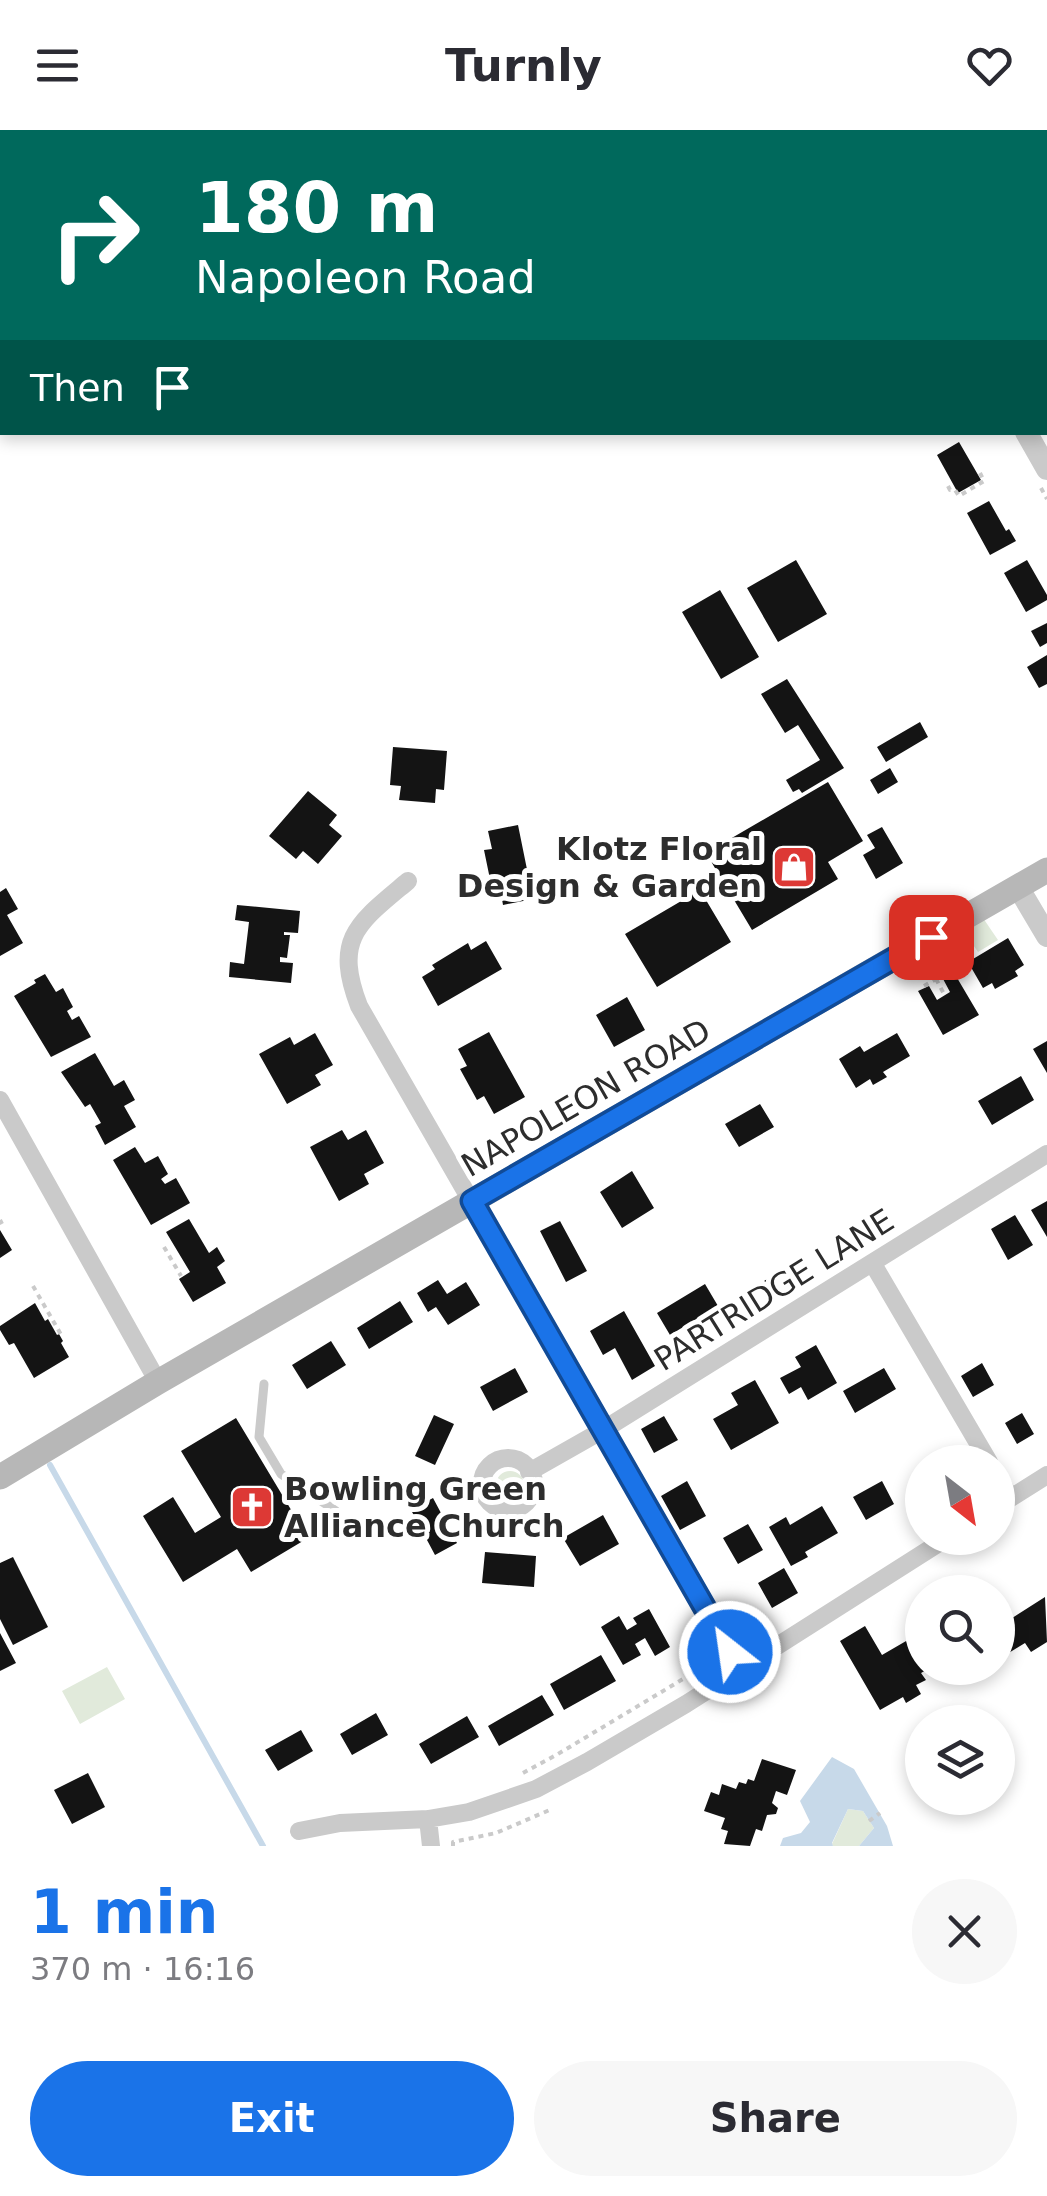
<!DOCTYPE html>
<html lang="en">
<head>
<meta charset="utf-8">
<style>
  :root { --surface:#fff; --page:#f7f7f7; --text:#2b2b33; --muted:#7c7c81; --accent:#1a73e8 }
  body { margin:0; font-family:"DejaVu Sans",sans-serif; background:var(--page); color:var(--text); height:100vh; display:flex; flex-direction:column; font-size:38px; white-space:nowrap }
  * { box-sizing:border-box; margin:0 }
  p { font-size:32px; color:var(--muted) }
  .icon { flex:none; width:55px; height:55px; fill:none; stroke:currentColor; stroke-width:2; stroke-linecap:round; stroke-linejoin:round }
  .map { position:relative; height:1716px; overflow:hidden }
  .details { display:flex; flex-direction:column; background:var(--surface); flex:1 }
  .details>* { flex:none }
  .guide { position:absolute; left:0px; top:0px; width:1048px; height:305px; box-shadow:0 5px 15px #0003; background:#00695c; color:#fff; overflow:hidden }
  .needle { width:65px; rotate:149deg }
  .buttons { position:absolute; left:905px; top:1315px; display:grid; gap:20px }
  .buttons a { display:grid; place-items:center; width:110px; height:110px; border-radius:50%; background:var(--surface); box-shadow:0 5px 15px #0003; font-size:50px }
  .pin { position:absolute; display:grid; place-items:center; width:85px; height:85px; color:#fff; margin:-42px; border-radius:20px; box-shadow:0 5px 15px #0006 }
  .me { position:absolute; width:110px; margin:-55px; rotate:330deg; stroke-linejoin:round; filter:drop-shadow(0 0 8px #0008) }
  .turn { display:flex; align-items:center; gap:35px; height:210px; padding:0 30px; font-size:45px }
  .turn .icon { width:130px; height:130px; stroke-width:2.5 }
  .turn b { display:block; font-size:70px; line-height:85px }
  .then { display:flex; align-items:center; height:95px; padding:0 30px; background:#0003; gap:20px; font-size:38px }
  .round { display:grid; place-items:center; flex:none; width:105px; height:105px; border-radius:52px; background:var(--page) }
  .summary { display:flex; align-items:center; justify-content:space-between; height:170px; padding:0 30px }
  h1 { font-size:60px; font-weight:800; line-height:75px; color:var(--accent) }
  .button { display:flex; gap:20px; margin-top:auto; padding:20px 30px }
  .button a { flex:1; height:115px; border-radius:60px; background:var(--accent); color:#fff; font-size:40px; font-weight:800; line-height:115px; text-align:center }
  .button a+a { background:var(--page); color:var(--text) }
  header { display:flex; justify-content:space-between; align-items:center; height:130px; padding:0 30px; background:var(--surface); font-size:45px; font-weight:800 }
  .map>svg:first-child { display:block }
  .green { fill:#e1eadb }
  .water { fill:#c7d9e9 }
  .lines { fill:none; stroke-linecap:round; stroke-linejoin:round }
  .stream { stroke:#c7d9e9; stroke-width:6 }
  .building { fill:#141414 }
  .path { stroke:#cacaca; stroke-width:4; stroke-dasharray:5 5; stroke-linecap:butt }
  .service { stroke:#cacaca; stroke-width:9 }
  .minor { stroke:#cacaca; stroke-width:18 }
  .tertiary { stroke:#cacaca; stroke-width:22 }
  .secondary { stroke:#b7b7b7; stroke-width:25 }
  .route-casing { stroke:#114b97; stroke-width:25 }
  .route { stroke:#1a73e8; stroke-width:18 }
  .labels { text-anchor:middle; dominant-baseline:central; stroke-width:10; stroke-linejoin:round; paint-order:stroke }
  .poi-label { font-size:32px; font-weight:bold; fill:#2d2d2d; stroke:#fff; text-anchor:end }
  .street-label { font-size:32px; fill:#2d2d2d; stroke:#fff }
</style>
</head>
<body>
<header><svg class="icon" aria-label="menu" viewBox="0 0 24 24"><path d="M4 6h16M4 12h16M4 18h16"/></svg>Turnly<svg class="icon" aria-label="heart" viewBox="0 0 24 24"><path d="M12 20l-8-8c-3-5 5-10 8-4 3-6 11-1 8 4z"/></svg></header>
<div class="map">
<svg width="1047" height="1716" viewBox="0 0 1047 1716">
  <rect width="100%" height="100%" fill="#fff"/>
  <path class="green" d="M 983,788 L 998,810 L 978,822 L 965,803 L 965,799 Z
    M496 1355a14 14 0 1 1 28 0a14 14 0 1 1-28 0Z
    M 107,1537 L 125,1569 L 80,1594 L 62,1561 Z
    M 848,1679 L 863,1681 L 874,1698 L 859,1716 L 833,1716 L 832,1714 Z"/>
  <path class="water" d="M 832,1627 L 854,1639 L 887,1696 L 893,1716 L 859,1716 L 874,1698 L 863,1681 L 848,1679 L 832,1713 L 833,1716 L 780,1716 L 783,1708 L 801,1703 L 810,1692 L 800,1671 Z"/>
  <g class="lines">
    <path class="stream" d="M 50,1335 L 263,1716"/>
  </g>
  <path class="building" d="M 959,312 L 981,350 L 958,363 L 937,325 Z
    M 989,371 L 1006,401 L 1009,399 L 1016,411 L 990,425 L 967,383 Z
    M 796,430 L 827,484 L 778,512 L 747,458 Z
    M 1027,430 L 1047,465 L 1047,470 L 1026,482 L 1004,443 Z
    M 720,460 L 759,527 L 721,549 L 682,482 Z
    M 1047,493 L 1047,513 L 1040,517 L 1031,501 Z
    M 1047,525 L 1047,554 L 1039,558 L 1027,537 Z
    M 787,549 L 844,638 L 802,663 L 799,659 L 793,662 L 786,650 L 820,630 L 798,595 L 785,603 L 761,564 Z
    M 920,592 L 928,607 L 886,632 L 877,617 Z
    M 393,617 L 447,621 L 444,660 L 436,659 L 435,673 L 399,670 L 401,656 L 390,655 Z
    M 890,638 L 898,652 L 878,664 L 870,650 Z
    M 828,652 L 863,711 L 828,732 L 838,749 L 752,800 L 706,723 Z
    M 308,661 L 337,685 L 329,695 L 342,706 L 318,734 L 303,721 L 296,729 L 269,706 Z
    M 518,695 L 533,769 L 503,775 L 499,752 L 491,754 L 484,720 L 492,719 L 488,701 Z
    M 882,697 L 903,733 L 876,749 L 863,725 L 875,718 L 867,705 Z
    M 6,758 L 18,779 L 7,785 L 23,813 L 0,826 L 0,762 Z
    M 700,760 L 731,812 L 657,857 L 625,804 Z
    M 237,775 L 300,781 L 298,803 L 284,802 L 284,805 L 290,805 L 287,828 L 280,827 L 280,832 L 293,833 L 291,853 L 229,847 L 230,832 L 244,834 L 249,792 L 235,790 Z
    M 1008,808 L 1024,835 L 1015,841 L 1018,846 L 995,859 L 992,853 L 983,858 L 968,832 Z
    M 486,811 L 502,839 L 438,876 L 422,847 L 435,839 L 432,835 L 468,813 L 471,820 Z
    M 953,841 L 979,885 L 943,905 L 918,861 L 929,856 L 937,870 L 950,862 L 942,847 Z
    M 45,844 L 56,862 L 63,858 L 73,877 L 67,881 L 72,890 L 79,886 L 91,907 L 51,927 L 14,866 L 36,853 L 34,850 Z
    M 627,867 L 645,900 L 614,917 L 596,885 Z
    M 489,902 L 525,967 L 494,984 L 484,966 L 477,970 L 460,939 L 467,936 L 458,919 Z
    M 315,903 L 333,935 L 315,945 L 321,955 L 287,974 L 259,924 L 290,907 L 294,915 Z
    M 897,903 L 910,926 L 883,942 L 887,947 L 873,955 L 870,949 L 856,958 L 839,929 L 860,916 L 864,922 Z
    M 1047,911 L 1047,943 L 1033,919 Z
    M 95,923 L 114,956 L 124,950 L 135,970 L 124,976 L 136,997 L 105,1015 L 95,996 L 101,993 L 90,974 L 85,977 L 61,942 Z
    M 1021,946 L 1034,970 L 992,995 L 978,971 Z
    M 760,974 L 774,997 L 739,1017 L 725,994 Z
    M 342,1000 L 348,1010 L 366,1000 L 384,1033 L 364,1044 L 369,1054 L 339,1071 L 310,1017 Z
    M 135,1017 L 145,1033 L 158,1026 L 168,1044 L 161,1049 L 165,1054 L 176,1048 L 190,1073 L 151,1095 L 113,1030 Z
    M 632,1041 L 654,1078 L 622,1098 L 600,1062 Z
    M 1047,1071 L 1047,1107 L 1031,1080 Z
    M 1015,1085 L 1033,1115 L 1008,1130 L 991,1099 Z
    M 189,1089 L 209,1123 L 217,1117 L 225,1131 L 217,1137 L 226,1153 L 193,1172 L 179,1149 L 190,1142 L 166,1102 Z
    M 560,1091 L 587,1141 L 566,1152 L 540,1101 Z
    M 0,1100 L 12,1120 L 0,1128 Z
    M 800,1130 L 809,1145 L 773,1166 L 764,1151 Z
    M 438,1150 L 447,1164 L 466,1152 L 480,1175 L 448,1195 L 436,1177 L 428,1182 L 417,1163 Z
    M 705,1154 L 718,1176 L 670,1205 L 657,1183 Z
    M 400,1171 L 413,1192 L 369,1219 L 357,1198 Z
    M 35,1173 L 45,1191 L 48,1189 L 57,1205 L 59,1204 L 63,1211 L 61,1213 L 69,1227 L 34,1248 L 14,1213 L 9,1215 L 0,1200 L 0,1196 Z
    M 624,1181 L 655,1236 L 632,1250 L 615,1218 L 603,1225 L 590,1201 Z
    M 331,1211 L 346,1235 L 307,1259 L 292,1235 Z
    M 816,1215 L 837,1253 L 808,1270 L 801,1257 L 789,1264 L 780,1248 L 801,1237 L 795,1227 Z
    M 982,1233 L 994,1255 L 973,1267 L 961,1246 Z
    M 515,1238 L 528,1262 L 493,1281 L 480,1257 Z
    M 884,1238 L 896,1259 L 855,1283 L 843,1261 Z
    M 755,1250 L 779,1293 L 731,1320 L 713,1289 L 738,1275 L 731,1263 Z
    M 1022,1283 L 1034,1304 L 1017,1314 L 1005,1293 Z
    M 434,1285 L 454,1294 L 435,1335 L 415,1326 Z
    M 664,1286 L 678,1310 L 654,1323 L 641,1299 Z
    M 236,1288 L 308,1408 L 251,1442 L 237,1419 L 183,1452 L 143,1386 L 173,1367 L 195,1403 L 221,1387 L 181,1321 Z
    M 687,1351 L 706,1386 L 680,1400 L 661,1366 Z
    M 882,1351 L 894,1374 L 866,1390 L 853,1367 Z
    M 433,1368 L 457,1413 L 435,1425 L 411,1380 Z
    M 822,1376 L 838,1403 L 805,1422 L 808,1427 L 791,1436 L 769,1397 L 786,1387 L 790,1395 Z
    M 603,1385 L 619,1414 L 580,1436 L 563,1408 Z
    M 748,1394 L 763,1420 L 738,1434 L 723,1408 Z
    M 485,1422 L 536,1426 L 534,1457 L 482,1453 Z
    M 13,1427 L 48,1497 L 13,1515 L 0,1489 L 0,1433 Z
    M 784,1438 L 798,1463 L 772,1478 L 758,1453 Z
    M 1045,1467 L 1047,1512 L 1031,1522 L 1025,1513 L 1007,1524 L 998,1509 L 998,1497 Z
    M 649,1479 L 670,1517 L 655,1526 L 645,1508 L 635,1514 L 641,1525 L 623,1535 L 601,1497 L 619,1486 L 627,1500 L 637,1494 L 633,1488 Z
    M 865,1496 L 882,1525 L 913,1507 L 922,1523 L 922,1538 L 930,1538 L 921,1543 L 926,1550 L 916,1555 L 921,1564 L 906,1573 L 903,1567 L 880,1580 L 840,1511 Z
    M 0,1503 L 16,1533 L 0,1541 Z
    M 601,1525 L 616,1551 L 564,1580 L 550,1554 Z
    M 542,1565 L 554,1585 L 499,1616 L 488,1596 Z
    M 376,1583 L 388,1605 L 352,1625 L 340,1604 Z
    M 467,1586 L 479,1607 L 431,1634 L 419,1614 Z
    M 301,1600 L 313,1621 L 278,1641 L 265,1620 Z
    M 762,1629 L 796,1640 L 787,1665 L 776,1661 L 772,1673 L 778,1678 L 776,1684 L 767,1685 L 762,1701 L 756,1699 L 750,1716 L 724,1714 L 728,1701 L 721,1699 L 725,1688 L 704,1681 L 711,1662 L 719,1665 L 722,1654 L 736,1659 L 739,1652 L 746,1654 L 748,1649 L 754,1651 Z
    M 88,1643 L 105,1677 L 72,1694 L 54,1660 Z"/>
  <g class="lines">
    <path class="path" d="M 948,356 L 950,360 L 955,360 L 959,366 L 984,351 L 980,343
      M 1041,358 L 1047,369
      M 936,849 L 944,864
      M 924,856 L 950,841
      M 0,1090 L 2,1094
      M 164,1117 L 181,1146
      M 33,1156 L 63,1208
      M 737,1497 L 749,1503 L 761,1504
      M 523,1643 L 558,1624 L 713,1531
      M 869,1691 L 880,1683
      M 453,1716 L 453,1712 L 496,1703 L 552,1679"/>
    <path class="service" d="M 264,1254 L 259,1307 L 281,1344 L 336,1381"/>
    <path class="minor" d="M 408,751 C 358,793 333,808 359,876 L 740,1539
      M 0,970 L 158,1252
      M 873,1134 L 989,1332
      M482 1354a26 26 0 1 1 52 0a26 26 0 1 1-52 0Z
      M 529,1342 L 603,1300 L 1047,1024
      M 998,1346 L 1010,1368
      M 998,1376 L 1047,1345
      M 428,1689 L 431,1716
      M 299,1701 L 340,1693 L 428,1689 L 469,1682 L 536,1659 L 587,1632 L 686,1574 L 947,1408"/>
    <path class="tertiary" d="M 853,0 L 854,2
      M 1026,302 L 1047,339
      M 1018,757 L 1047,806"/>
    <path class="secondary" d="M 0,1347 L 158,1252 L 1047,740"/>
  </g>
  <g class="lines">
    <g class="route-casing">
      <path id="route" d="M 730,1522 L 472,1071 L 931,807"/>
    </g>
    <use href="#route" class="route"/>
  </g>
  <defs>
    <g id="shop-square" transform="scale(2.25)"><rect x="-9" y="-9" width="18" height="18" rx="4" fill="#dd3935" stroke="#fff"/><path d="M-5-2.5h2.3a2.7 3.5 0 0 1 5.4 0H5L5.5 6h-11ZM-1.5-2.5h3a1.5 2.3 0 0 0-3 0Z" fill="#fff"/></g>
    <g id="church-square" transform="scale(2.25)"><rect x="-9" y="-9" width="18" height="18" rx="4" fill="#dd3935" stroke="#fff"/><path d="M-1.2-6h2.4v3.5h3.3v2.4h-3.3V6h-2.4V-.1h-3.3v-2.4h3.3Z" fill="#fff"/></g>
  </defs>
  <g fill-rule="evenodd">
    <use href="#shop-square" x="794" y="737"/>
    <use href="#church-square" x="252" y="1377"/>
  </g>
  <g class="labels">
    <g class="poi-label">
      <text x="762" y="719">Klotz Floral<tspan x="762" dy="37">Design &amp; Garden</tspan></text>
      <text x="284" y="1359" text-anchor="start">Bowling Green<tspan x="284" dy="37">Alliance Church</tspan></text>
    </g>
    <g class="street-label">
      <text transform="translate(586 968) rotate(-30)">NAPOLEON ROAD</text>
      <text transform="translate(774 1160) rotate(-32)">PARTRIDGE LANE</text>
    </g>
  </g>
</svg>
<div class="buttons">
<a><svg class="needle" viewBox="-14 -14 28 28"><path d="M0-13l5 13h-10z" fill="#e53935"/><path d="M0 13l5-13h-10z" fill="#7c7c81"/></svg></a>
<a><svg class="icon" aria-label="search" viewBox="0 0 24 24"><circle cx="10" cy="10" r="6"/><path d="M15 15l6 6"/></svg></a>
<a><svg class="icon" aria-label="layers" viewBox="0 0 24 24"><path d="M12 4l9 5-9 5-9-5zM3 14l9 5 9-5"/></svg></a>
</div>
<div class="pin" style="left:931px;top:807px;background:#d93025"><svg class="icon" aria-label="arrive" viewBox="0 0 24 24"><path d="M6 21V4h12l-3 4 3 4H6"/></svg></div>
<svg class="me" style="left:730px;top:1522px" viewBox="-20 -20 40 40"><circle r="17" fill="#1a73e8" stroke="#fff" stroke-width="3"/><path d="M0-11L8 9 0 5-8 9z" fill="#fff"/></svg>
<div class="guide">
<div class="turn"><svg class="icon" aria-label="right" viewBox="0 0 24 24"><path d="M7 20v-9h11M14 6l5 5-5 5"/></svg><div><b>180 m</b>Napoleon Road</div></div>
<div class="then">Then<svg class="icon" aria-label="arrive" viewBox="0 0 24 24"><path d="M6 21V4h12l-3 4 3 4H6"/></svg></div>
</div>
</div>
<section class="details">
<div class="summary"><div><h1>1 min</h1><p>370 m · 16:16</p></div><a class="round"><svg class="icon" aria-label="close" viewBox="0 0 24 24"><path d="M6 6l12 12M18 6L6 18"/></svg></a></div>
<div class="button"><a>Exit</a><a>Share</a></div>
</section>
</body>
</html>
